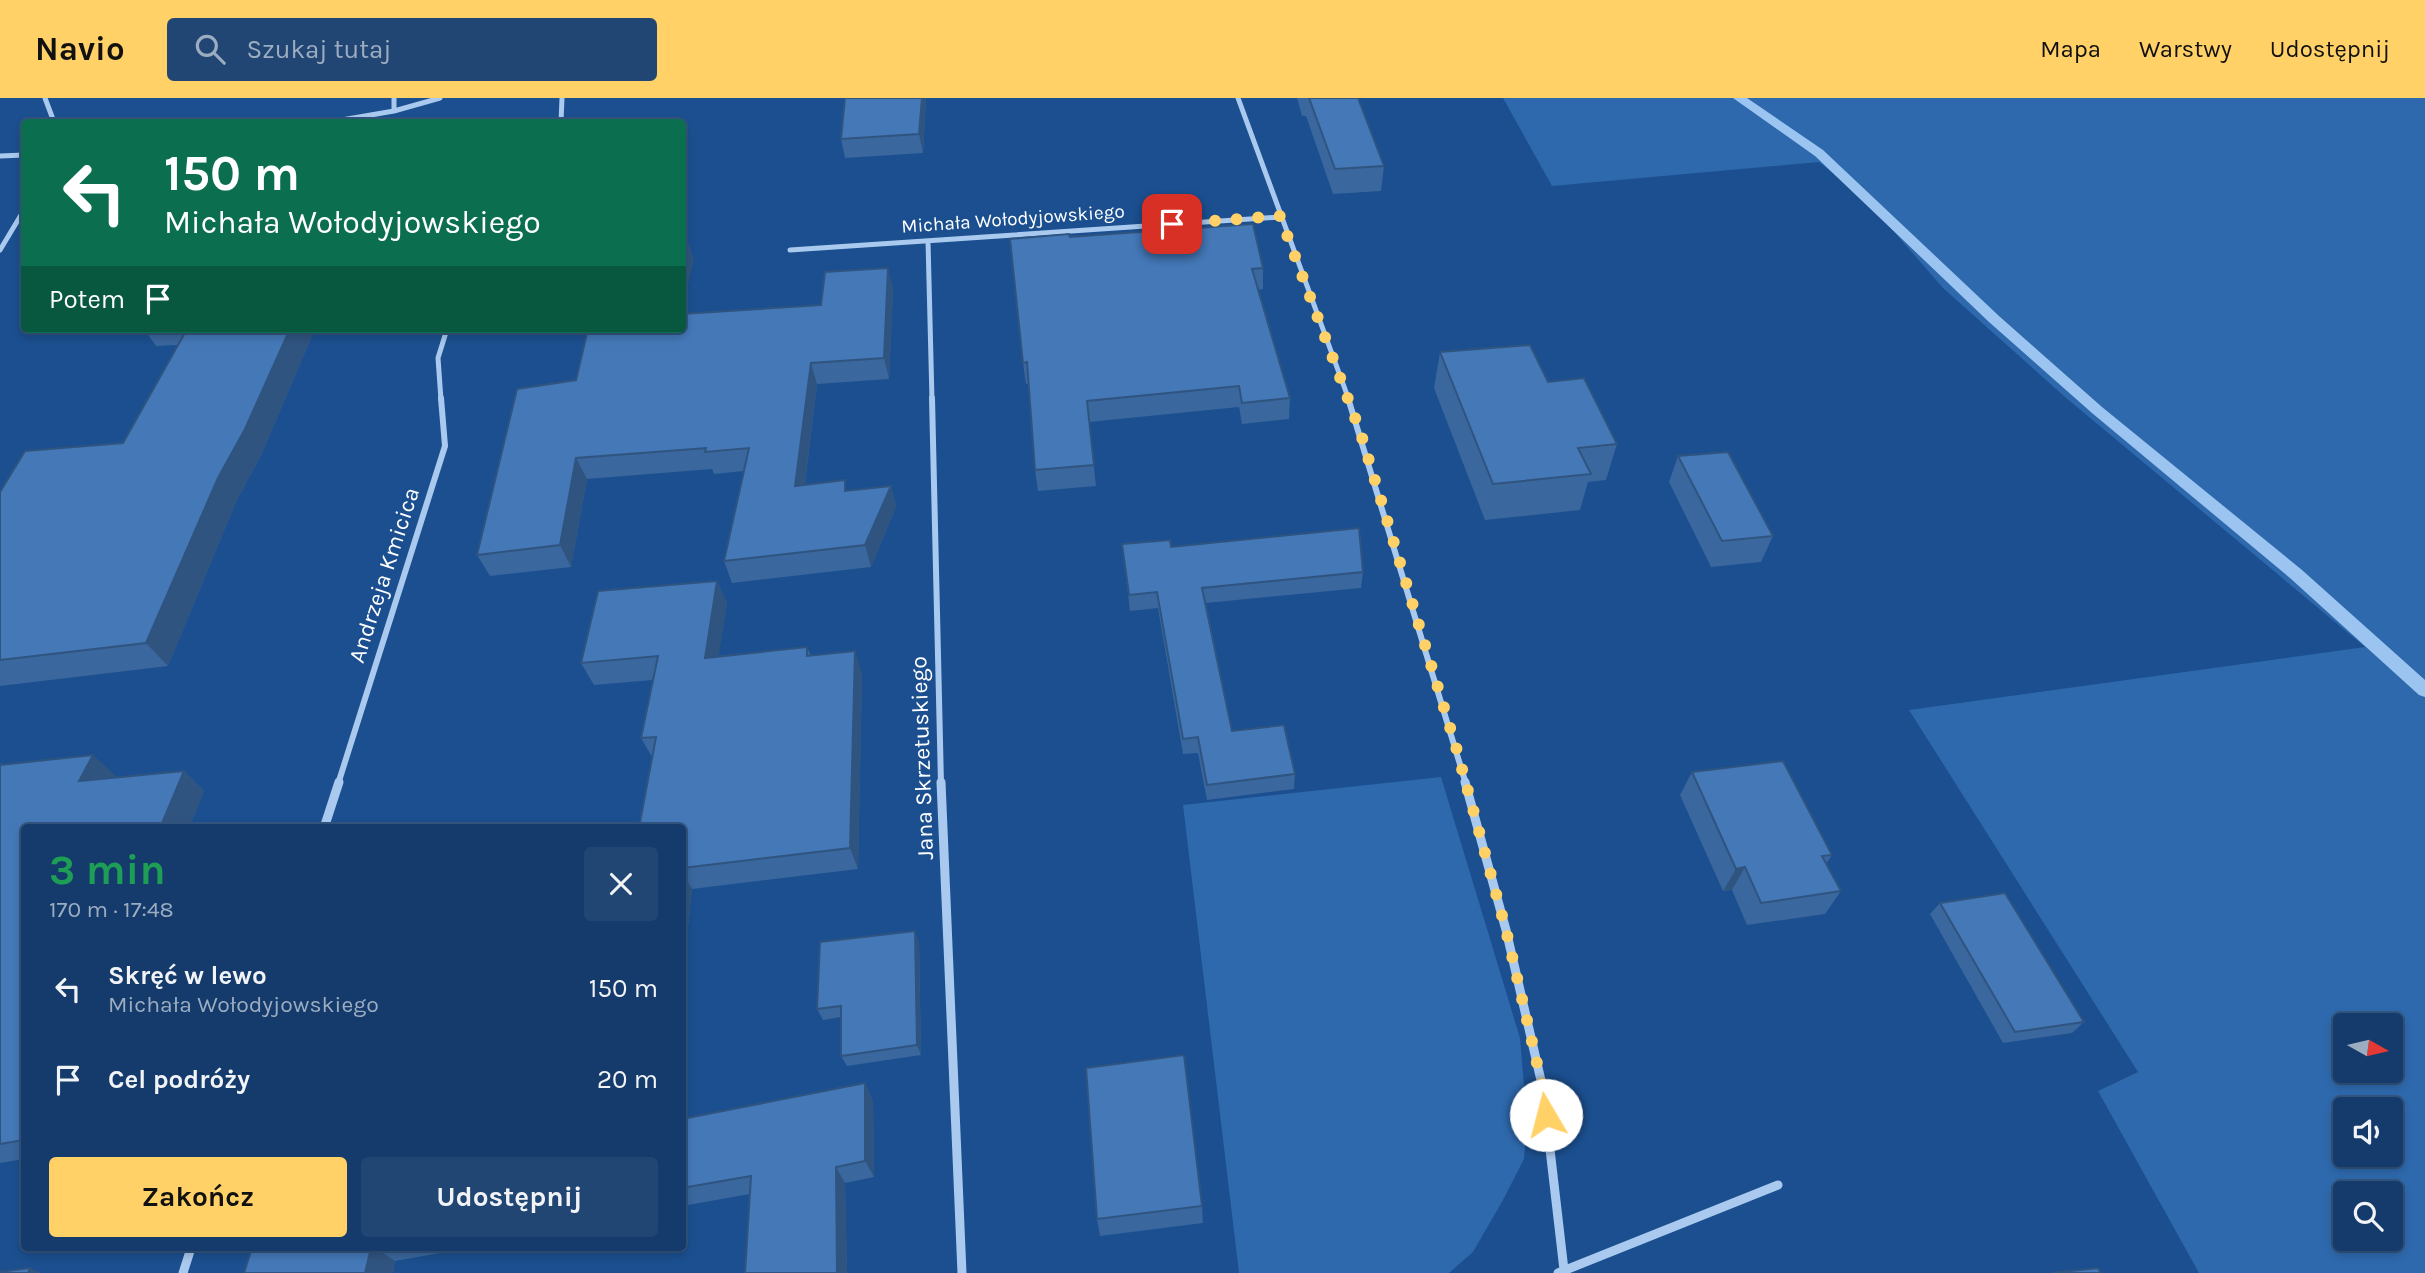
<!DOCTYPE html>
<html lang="pl">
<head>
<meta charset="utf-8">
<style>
  :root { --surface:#143b6b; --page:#214673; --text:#f1f3f6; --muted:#9dadc1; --line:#33557e; --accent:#ffd166 }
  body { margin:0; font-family:Karla,sans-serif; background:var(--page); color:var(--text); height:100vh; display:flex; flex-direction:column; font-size:26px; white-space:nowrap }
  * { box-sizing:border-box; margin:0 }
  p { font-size:23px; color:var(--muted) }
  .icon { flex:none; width:38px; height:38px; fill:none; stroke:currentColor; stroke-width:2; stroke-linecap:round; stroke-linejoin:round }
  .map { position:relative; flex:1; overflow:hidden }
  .panel { position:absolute; left:21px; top:726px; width:665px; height:427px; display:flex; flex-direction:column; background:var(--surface); border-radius:7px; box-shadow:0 4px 10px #0003,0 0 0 2px var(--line) }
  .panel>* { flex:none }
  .top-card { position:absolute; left:21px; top:21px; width:665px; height:214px; border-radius:7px; box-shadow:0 4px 10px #0003,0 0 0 2px var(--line); background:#0b6e4f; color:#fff; overflow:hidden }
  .needle { width:46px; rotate:98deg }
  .fabs { position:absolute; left:2333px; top:915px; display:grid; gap:14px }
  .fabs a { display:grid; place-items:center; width:70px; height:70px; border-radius:7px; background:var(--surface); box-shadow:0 4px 10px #0003,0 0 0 2px var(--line); font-size:35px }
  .pin { position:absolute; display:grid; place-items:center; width:60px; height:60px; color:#fff; margin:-30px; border-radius:14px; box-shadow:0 4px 10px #0006 }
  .me { position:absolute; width:77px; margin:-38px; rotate:352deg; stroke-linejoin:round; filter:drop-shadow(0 0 5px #0008) }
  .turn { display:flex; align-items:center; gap:24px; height:147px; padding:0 28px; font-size:32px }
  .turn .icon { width:91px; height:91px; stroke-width:2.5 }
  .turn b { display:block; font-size:49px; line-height:60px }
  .then { display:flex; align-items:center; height:66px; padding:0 28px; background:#0003; gap:14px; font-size:26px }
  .round { display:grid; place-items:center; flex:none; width:74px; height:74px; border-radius:7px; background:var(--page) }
  .overview { display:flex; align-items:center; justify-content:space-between; height:119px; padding:0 28px }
  h1 { font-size:42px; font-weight:700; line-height:52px; color:#1e9e55 }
  .cta { display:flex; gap:14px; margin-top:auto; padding:14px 28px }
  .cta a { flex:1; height:80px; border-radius:7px; background:var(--accent); color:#111; font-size:28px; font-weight:700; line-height:80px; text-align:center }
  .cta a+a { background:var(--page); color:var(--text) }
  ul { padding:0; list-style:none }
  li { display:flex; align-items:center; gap:21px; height:91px; padding:0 28px }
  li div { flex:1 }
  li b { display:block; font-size:26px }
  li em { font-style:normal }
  header { display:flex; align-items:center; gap:42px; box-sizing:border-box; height:98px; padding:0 35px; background:var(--accent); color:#111 }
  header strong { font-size:33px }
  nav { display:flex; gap:38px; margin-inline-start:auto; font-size:24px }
  .search { width:490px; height:63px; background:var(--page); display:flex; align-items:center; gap:18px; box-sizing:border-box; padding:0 24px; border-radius:7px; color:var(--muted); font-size:26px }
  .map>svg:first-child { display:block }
  .green { fill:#2e69ad; fill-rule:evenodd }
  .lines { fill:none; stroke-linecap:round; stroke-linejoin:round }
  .stream { fill:#9cc4f0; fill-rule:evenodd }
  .street-far2 { stroke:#a9c9ee; stroke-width:5 }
  .street-far1 { stroke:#a9c9ee; stroke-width:6 }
  .street { stroke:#a9c9ee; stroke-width:9 }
  .wall { fill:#3a679d }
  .shaded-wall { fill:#305480 }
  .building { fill:#4478b7; stroke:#305480; stroke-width:2 }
  .route { stroke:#ffd166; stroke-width:12; stroke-dasharray:0 21.6 }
  .labels { text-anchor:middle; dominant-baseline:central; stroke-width:5; stroke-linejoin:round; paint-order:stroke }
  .far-street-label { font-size:19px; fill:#fff; stroke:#1b4f8f }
  .street-label { font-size:23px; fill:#fff; stroke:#1b4f8f }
</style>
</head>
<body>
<header>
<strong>Navio</strong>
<div class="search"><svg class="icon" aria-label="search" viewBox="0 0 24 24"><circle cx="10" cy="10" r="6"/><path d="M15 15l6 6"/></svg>Szukaj tutaj</div>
<nav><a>Mapa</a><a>Warstwy</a><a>Udostępnij</a></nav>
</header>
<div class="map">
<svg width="2425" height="1175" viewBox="0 0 2425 1175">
  <rect width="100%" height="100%" fill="#1b4f8f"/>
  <path class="green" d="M 1503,0 L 2425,0 L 2425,1175 L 2199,1175 L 2098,993 L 2138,974 L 1909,612 L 2365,549 L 2065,299 L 1943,190 L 1869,105 L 1819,64 L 1552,88 ZM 2345,928 L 2390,928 L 2390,973 L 2345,973 ZM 2345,1012 L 2390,1012 L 2390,1057 L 2345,1057 ZM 2345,1096 L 2390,1096 L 2390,1141 L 2345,1141 Z
    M 1441,679 L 1520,940 L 1527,1024 L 1524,1061 L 1503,1102 L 1473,1154 L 1449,1175 L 1239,1175 L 1183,707 Z"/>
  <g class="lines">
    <path class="stream" d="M 1733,0 L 1747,0 L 1823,52 L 1999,218 L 2102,309 L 2302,472 L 2425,582 L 2425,599 L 2419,597 L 2290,480 L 2092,315 L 1989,224 L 1815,58 Z"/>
    <path class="street-far2" d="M 45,0 L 54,24
      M 394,0 L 394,13
      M 1238,0 L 1349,302
      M 330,24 L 394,13 L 440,0
      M 561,24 L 562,0
      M 0,58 L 24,57
      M 928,143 L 932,302
      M 0,152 L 24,112
      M 790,152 L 1280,119
      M 441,302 L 438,260 L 447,231"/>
    <path class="street-far1" d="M 932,300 L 941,686
      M 1348,300 L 1466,686
      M 338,686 L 445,348 L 441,300"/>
    <path class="street" d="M 941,684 L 962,1175
      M 1465,684 L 1506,832 L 1543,991 L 1564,1172
      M 324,730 L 339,684
      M 183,1175 L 191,1150
      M 1558,1175 L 1778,1087"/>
  </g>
  <path class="wall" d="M 845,0 L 926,0 L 923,55 L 845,60 L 841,41 Z
    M 1297,0 L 1358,0 L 1384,68 L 1381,93 L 1333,96 L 1306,18 L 1302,18 Z
    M 1070,139 L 1263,170 L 1263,191 L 1258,192 L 1290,300 L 1289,321 L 1242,326 L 1239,309 L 1089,324 L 1096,388 L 1038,393 L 1035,372 L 1029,285 L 1026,286 L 1023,265 Z
    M 893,191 L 889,281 L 817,286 L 805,387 L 848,393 L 891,388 L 896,409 L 871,469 L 732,485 L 724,463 L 744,373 L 714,376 L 712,371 L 587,381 L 571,469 L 490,478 L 477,457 L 576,282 L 821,207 Z
    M 144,231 L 315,231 L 262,355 L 236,404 L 168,568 L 0,588 L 0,394 L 123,345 L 178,247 L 156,248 Z
    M 1440,254 L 1548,284 L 1617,346 L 1606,382 L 1588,384 L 1580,412 L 1485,422 L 1434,290 Z
    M 1678,358 L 1773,438 L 1761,464 L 1711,469 L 1669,384 Z
    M 1122,446 L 1171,449 L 1363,474 L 1361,490 L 1206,505 L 1232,633 L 1295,676 L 1294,691 L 1207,702 L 1198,655 L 1183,656 L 1158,510 L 1130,513 Z
    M 717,483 L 727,505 L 718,558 L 807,549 L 811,558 L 862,575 L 858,771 L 692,791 L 682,887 L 682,730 L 652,659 L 641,640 L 653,582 L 594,587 L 581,565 Z
    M 0,667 L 115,677 L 113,680 L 184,673 L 204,693 L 189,730 L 24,730 L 24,1061 L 0,1065 Z
    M 1692,674 L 1832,757 L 1826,766 L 1841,793 L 1825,816 L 1747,827 L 1732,792 L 1723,793 L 1680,697 Z
    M 1940,805 L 2084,924 L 2072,935 L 2003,945 L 1930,816 Z
    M 919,844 L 921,957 L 847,968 L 841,958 L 841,919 L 823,922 L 817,911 Z
    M 865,985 L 873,1003 L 874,1079 L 845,1085 L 847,1175 L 745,1175 L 750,1096 L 682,1108 L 682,1021 Z
    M 1202,1108 L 1203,1125 L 1100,1138 L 1097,1121 Z
    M 252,1150 L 469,1150 L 395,1163 L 393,1175 L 244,1175 Z"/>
  <path class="shaded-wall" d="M 922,0 L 926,0 L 923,55 L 919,36 Z
    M 687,140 L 694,161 L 682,213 L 682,159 Z
    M 888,170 L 893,191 L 889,281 L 884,260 Z
    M 290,231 L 315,231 L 262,355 L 236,404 L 168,568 L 146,545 L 218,380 Z
    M 811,265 L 817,286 L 802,410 L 795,388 Z
    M 576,360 L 587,381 L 571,469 L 560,447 Z
    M 891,388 L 896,409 L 871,469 L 865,447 Z
    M 717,483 L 727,505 L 715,582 L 705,560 Z
    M 855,553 L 862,575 L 858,771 L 850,750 Z
    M 93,657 L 115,677 L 102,703 L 79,683 Z
    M 184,673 L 204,693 L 189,730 L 160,730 Z
    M 1745,769 L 1732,792 L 1723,793 L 1736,771 Z
    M 682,774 L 692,791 L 682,887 Z
    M 915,833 L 919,844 L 921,957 L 917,947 Z
    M 865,985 L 873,1003 L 874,1079 L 865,1063 Z
    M 836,1069 L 845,1085 L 847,1175 L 837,1175 Z
    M 371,1150 L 375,1150 L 395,1163 L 393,1175 L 365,1175 Z
    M 30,1170 L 41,1175 L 28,1175 Z"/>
  <path class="building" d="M 845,0 L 922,0 L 919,36 L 841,41 Z
    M 1309,0 L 1358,0 L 1384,68 L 1335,71 Z
    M 1253,126 L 1263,170 L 1252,171 L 1290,300 L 1242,305 L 1239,288 L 1087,303 L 1094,367 L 1035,372 L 1027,264 L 1023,265 L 1010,141 L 1069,136 L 1070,139 Z
    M 682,140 L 687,140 L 682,159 Z
    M 888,170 L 884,260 L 811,265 L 795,388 L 845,382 L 845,393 L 891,388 L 865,447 L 724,463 L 749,350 L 705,354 L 706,350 L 576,360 L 560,447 L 477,457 L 517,291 L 576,282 L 588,231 L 682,231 L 682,216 L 821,207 L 825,174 Z
    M 187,231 L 290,231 L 245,331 L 218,380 L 146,545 L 0,562 L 0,394 L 25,353 L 123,345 Z
    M 1530,247 L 1548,284 L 1584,280 L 1617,346 L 1578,350 L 1591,376 L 1493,386 L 1440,254 Z
    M 1728,354 L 1773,438 L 1722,443 L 1678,358 Z
    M 1359,430 L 1363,474 L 1202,490 L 1232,633 L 1284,627 L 1295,676 L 1207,687 L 1198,639 L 1183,641 L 1157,494 L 1129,497 L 1122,446 L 1170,442 L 1171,449 Z
    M 717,483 L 705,560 L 807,549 L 807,558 L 855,553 L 850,750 L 682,770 L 682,730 L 639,730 L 656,639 L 641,640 L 658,558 L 581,565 L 598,493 Z
    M 93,657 L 79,683 L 184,673 L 160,730 L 24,730 L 24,1042 L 0,1046 L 0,667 Z
    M 1783,663 L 1832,757 L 1822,758 L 1841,793 L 1761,805 L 1745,769 L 1736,771 L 1692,674 Z
    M 2005,795 L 2084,924 L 2015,934 L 1940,805 Z
    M 915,833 L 917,947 L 841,958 L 841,908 L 817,911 L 820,844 Z
    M 1184,957 L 1202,1108 L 1097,1121 L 1086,970 Z
    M 865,985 L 865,1063 L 836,1069 L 837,1175 L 745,1175 L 751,1078 L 682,1090 L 682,1021 Z
    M 252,1150 L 371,1150 L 365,1175 L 244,1175 Z
    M 30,1170 L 28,1175 L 0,1175 L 0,1174 Z
    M 2098,1170 L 2101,1175 L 2052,1175 Z"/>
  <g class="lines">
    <path class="route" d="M 1172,126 L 1280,118 L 1360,333 L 1456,649 L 1506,832 L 1543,991 L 1546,1017"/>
  </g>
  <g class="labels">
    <g class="far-street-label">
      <text transform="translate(1013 121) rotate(-4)">Michała Wołodyjowskiego</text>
    </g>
    <g class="street-label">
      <text transform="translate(384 477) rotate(-72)">Andrzeja Kmicica</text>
      <text transform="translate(922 660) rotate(-92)">Jana Skrzetuskiego</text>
    </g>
  </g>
</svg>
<div class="fabs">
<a><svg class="needle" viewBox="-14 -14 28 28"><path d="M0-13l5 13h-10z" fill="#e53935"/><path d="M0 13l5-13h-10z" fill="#9dadc1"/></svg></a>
<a><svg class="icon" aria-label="sound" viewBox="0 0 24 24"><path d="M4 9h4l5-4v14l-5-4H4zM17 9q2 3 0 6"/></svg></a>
<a><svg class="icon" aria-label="search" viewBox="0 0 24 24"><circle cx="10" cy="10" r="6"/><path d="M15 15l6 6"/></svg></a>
</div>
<div class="pin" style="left:1172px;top:126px;background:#d93025"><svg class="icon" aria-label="arrive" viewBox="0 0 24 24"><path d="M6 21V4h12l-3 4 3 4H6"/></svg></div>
<svg class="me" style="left:1546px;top:1017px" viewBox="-20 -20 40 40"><circle r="19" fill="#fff"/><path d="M0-13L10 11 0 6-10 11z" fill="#ffd166"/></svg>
<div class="top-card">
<div class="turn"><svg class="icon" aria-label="left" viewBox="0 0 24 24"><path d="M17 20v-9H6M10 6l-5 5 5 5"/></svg><div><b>150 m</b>Michała Wołodyjowskiego</div></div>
<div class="then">Potem<svg class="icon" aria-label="arrive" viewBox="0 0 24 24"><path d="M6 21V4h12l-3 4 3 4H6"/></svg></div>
</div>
<section class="panel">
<div class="overview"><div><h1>3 min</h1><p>170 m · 17:48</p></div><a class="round"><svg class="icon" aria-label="close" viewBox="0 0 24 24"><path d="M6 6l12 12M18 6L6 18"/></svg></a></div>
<ul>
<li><svg class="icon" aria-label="left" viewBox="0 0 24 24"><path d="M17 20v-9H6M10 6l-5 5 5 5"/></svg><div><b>Skręć w lewo</b><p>Michała Wołodyjowskiego</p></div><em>150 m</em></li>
<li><svg class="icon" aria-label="arrive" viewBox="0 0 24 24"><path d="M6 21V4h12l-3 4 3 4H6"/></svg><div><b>Cel podróży</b></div><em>20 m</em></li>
</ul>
<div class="cta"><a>Zakończ</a><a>Udostępnij</a></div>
</section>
</div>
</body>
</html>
